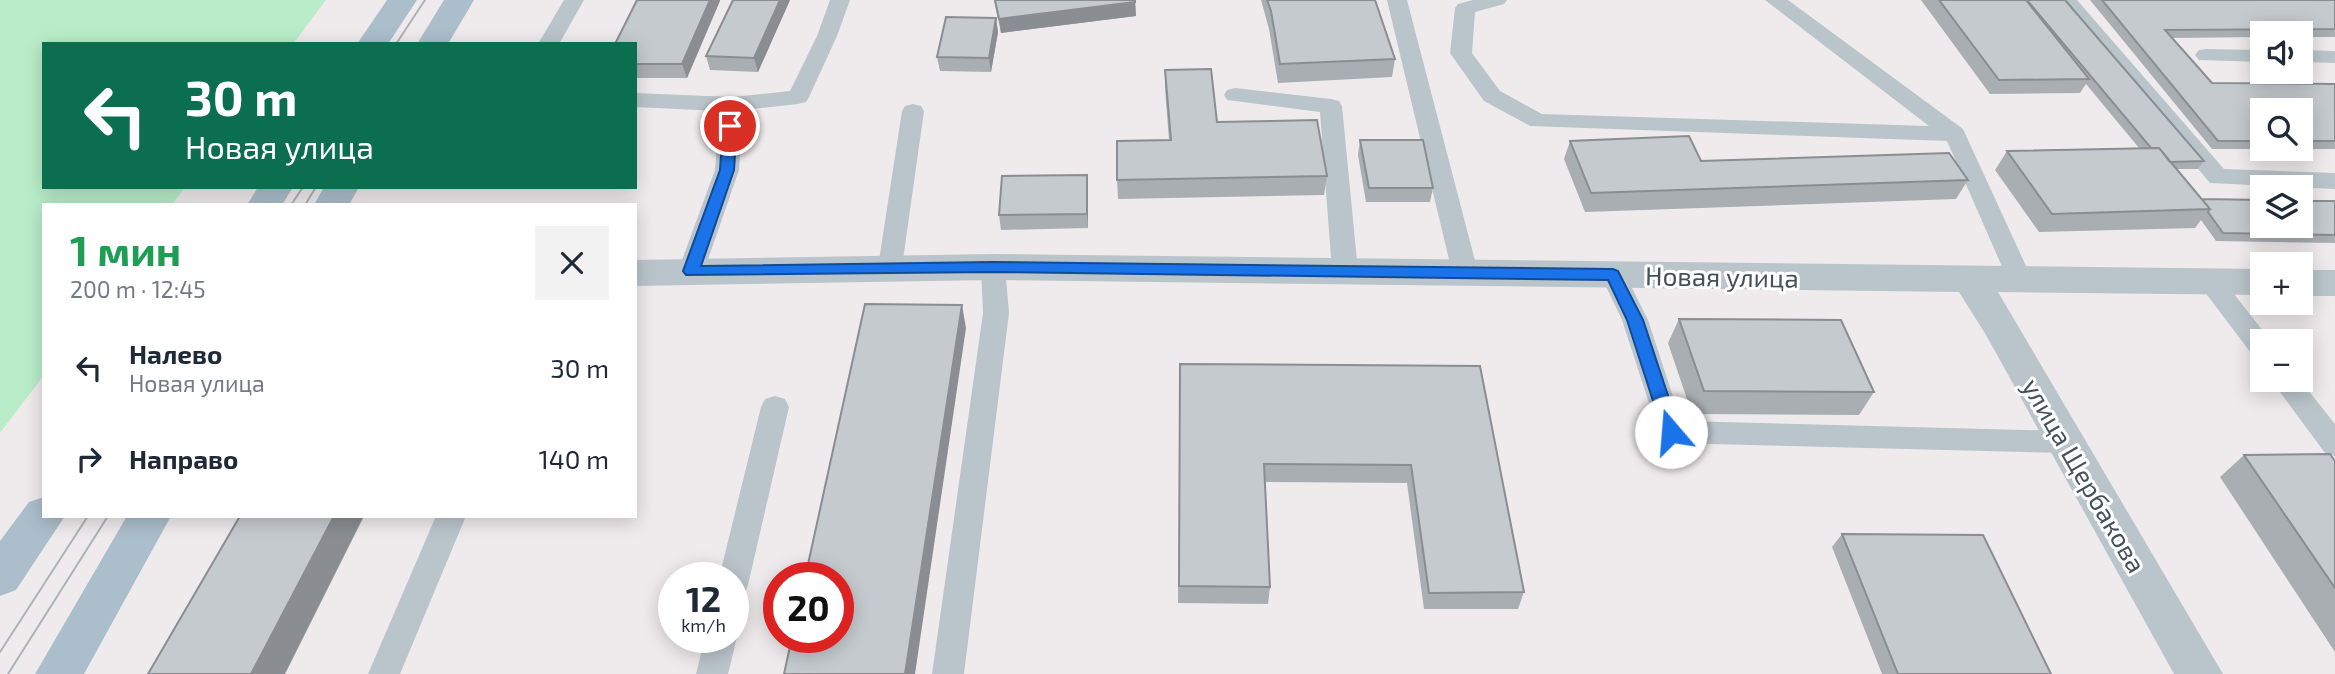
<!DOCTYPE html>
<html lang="ru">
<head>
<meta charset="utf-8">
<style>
  :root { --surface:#fff; --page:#f2f2f3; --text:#1f2937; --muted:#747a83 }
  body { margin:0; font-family:"Exo 2",sans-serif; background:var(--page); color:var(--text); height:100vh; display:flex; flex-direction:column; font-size:26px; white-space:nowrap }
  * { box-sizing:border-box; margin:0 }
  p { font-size:23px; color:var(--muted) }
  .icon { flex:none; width:38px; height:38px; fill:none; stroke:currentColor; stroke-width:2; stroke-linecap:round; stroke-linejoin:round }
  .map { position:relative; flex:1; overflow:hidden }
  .sheet { position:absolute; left:42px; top:203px; width:595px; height:315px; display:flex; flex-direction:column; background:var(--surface); border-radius:0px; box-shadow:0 4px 18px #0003 }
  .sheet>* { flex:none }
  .top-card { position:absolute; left:42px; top:42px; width:595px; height:147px; border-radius:0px; box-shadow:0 4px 18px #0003; background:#0b6e4f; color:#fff; overflow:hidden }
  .controls { position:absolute; left:2250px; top:21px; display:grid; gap:14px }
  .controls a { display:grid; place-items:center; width:63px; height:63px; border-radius:0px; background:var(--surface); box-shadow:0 4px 18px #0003; font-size:35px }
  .speed { position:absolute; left:658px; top:562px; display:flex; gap:14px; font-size:35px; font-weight:700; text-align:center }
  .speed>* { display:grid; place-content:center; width:91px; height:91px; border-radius:50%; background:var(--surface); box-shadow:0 4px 18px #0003; line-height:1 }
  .speed small { font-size:18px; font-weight:400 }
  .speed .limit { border:10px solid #d22; background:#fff; color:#111 }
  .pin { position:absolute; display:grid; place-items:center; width:60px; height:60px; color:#fff; margin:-30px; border:4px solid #fff; border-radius:50%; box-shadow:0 2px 7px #0007 }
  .me { position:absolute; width:77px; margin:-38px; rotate:342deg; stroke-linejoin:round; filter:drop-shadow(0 0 5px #0008) }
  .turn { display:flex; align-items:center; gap:24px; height:147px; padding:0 28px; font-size:32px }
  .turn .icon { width:91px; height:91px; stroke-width:2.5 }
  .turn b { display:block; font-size:49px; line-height:60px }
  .round { display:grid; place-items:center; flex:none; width:74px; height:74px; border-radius:0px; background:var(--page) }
  .head { display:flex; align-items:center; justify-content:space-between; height:119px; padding:0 28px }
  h1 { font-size:42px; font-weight:700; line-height:52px; color:#1e9e55 }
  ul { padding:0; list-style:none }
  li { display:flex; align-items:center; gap:21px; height:91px; padding:0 28px }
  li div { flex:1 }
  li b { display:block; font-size:26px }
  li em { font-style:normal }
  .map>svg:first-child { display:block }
  .green { fill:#b9edc9 }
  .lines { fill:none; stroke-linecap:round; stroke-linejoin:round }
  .service { fill:#bac5cb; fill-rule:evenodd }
  .minor { fill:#bac5cb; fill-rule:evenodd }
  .primary { fill:#abbecb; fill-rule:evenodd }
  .tram { stroke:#aeb2b6; stroke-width:2 }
  .wall { fill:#a9aeb2; fill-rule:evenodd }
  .shaded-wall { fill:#8a8d91 }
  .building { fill:#c5cacf; stroke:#8a8d91; stroke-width:2 }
  .route { fill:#1a73e8; stroke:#114b97; stroke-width:2 }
  .labels { text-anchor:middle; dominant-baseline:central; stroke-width:6; stroke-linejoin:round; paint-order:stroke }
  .street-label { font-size:26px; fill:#445159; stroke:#fff }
</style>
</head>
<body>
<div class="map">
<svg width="2335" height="674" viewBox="0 0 2335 674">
  <rect width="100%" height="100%" fill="#efebec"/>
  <path class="green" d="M 0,0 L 326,0 L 293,44 L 44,44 L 44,187 L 185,187 L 172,205 L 44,205 L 44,375 L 0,433 Z"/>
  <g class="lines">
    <path class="service" d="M 564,0 L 584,0 L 559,44 L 538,44 Z
      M 830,0 L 850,0 L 837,36 L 809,97 L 806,102 L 798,104 L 743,110 L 739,170 L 704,271 L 700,277 L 691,280 L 682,277 L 678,271 L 715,170 L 720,111 L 635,107 L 635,93 L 732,97 L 790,91 L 817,36 Z
      M 1387,0 L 1407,0 L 1478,272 L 1474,278 L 1465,281 L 1456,278 L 1452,272 Z
      M 1473,0 L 1507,0 L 1504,4 L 1475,12 L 1472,53 L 1500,91 L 1542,114 L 1929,126 L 1765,0 L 1788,0 L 1963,129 L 2032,279 L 2028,285 L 2019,288 L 2010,285 L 1947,141 L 1530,126 L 1484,101 L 1450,53 L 1455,8 L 1458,4 Z
      M 2056,0 L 2077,0 L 2224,169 L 2335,173 L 2335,189 L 2210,183 Z
      M 2206,49 L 2263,50 L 2263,62 L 2199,60 L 2195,55 L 2199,50 Z
      M 2301,50 L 2335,51 L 2335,63 L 2301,62 Z
      M 1235,88 L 1331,99 L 1339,101 L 1342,106 L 1358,271 L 1354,277 L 1345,280 L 1336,277 L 1332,271 L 1320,112 L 1227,100 L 1224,95 L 1227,90 Z
      M 913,104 L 921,106 L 924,111 L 902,267 L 899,273 L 890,276 L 881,273 L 878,267 L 902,111 L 905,106 Z
      M 993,258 L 1002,261 L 1005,267 L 1009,313 L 964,674 L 932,674 L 983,313 L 981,267 L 984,261 Z
      M 1613,265 L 1622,268 L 1648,320 L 1681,421 L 2066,431 L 2076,434 L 2080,442 L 2076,450 L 2066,453 L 1671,443 L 1661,440 L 1622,320 L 1600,274 L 1604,268 Z
      M 2210,272 L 2219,275 L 2271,341 L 2263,341 L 2263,360 L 2254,357 L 2201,287 L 2197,281 L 2201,275 Z
      M 2271,380 L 2300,380 L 2335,424 L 2335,456 L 2325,453 Z
      M 775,396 L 785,399 L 789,407 L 748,585 L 744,595 L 733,598 L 733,578 L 719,578 L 761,407 L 765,399 Z
      M 436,516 L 466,516 L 400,674 L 368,674 Z
      M 733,629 L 737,637 L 728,674 L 696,674 L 705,637 L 733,637 Z"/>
    <path class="minor" d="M 993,254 L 2263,269 L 2263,295 L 1998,292 L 2223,674 L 2174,674 L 1986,335 L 1959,292 L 993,280 L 635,286 L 635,260 Z
      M 2301,270 L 2335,270 L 2335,296 L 2301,296 Z"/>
    <path class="primary" d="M 387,0 L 417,0 L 388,44 L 357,44 Z
      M 444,0 L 474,0 L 448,44 L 417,44 Z
      M 258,187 L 293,187 L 282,205 L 247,205 Z
      M 324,187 L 359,187 L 349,205 L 314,205 Z
      M 44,497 L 44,516 L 65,516 L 16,590 L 0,596 L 0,541 L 29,502 Z
      M 127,516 L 171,516 L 84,674 L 35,674 Z"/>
    <path class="tram" d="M 396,44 L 425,0
      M 291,205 L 303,187
      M 305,205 L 316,187
      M 0,652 L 88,516
      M 8,674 L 108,516"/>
  </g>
  <path class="wall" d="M 637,0 L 720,0 L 687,78 L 635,78 Z
    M 790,0 L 758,72 L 710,70 L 706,56 Z
    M 994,0 L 1135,0 L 1136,16 L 1001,33 Z
    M 1261,0 L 1375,0 L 1395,59 L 1392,77 L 1278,83 L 1269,29 Z
    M 1921,0 L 2065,0 L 2204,161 L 2198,169 L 2177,169 L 2202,199 L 2335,201 L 2335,243 L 2216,241 L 2201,220 L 2195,228 L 2039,232 L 1995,170 L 2007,151 L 2139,148 L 2086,84 L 2080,93 L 1990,94 Z
    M 2090,0 L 2335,0 L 2335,37 L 2301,37 L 2301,33 L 2263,33 L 2263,37 L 2172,38 L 2212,83 L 2335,84 L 2335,149 L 2212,149 ZM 2263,110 L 2301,110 L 2301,149 L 2263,149 Z
    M 996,18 L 998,32 L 991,72 L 940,71 L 937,57 Z
    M 1165,70 L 1217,122 L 1327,176 L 1324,195 L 1118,199 L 1117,180 L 1169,140 L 1165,88 Z
    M 1360,140 L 1433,188 L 1430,202 L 1366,202 L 1358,155 Z
    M 1570,141 L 1701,161 L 1968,180 L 1956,199 L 1585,212 L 1564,159 Z
    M 1088,189 L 1088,228 L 1001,230 L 999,215 Z
    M 1679,319 L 1874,392 L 1859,415 L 1692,414 L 1668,343 Z
    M 1180,364 L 1480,366 L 1524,592 L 1518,609 L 1424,609 L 1407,483 L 1265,482 L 1270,587 L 1268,604 L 1178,603 Z
    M 2244,455 L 2335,461 L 2335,652 L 2220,477 Z
    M 1842,534 L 2051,674 L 1882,674 L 1832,547 Z"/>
  <path class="shaded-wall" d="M 710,0 L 720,0 L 720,1 L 687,78 L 682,64 Z
    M 780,0 L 790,0 L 758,72 L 754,58 Z
    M 1135,2 L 1136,16 L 1001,33 L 999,19 Z
    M 996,18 L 998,32 L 991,72 L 989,58 Z
    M 1087,175 L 1088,189 L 1088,228 L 1087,214 Z
    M 962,305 L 966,328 L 915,674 L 905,674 Z
    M 334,516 L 364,516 L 285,674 L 251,674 Z"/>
  <path class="building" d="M 637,0 L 710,0 L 682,64 L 635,64 L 635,44 L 615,44 Z
    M 733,0 L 780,0 L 754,58 L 706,56 Z
    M 995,0 L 1135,0 L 1135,2 L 999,19 Z
    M 1267,0 L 1375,0 L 1395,59 L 1280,64 L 1271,11 Z
    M 1939,0 L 2026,0 L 2089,79 L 1999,80 Z
    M 2027,0 L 2065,0 L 2204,161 L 2170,162 L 2159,148 L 2151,148 Z
    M 2102,0 L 2335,0 L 2335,29 L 2165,30 L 2212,83 L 2335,84 L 2335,141 L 2301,141 L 2301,110 L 2263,110 L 2263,141 L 2218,141 Z
    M 946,17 L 996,18 L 989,58 L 937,57 Z
    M 1211,69 L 1217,122 L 1317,120 L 1327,176 L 1117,180 L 1117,141 L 1171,140 L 1165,70 Z
    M 1689,136 L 1701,161 L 1949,153 L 1968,180 L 1591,193 L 1570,141 Z
    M 1360,140 L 1423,140 L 1433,188 L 1369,188 Z
    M 2159,148 L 2210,209 L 2052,214 L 2007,151 Z
    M 1087,175 L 1087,214 L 999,215 L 1002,176 Z
    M 2202,199 L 2263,200 L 2263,226 L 2301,226 L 2301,201 L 2335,201 L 2335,235 L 2223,233 L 2208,212 L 2210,209 Z
    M 865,304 L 962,305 L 905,674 L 784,674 L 792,637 L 838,637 L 838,578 L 805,578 Z
    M 1679,319 L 1841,320 L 1874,392 L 1704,391 Z
    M 1180,364 L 1480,366 L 1524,592 L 1429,593 L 1411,465 L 1264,464 L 1270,587 L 1179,586 Z
    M 2330,454 L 2335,461 L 2335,588 L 2244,455 Z
    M 240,516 L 334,516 L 251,674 L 148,674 Z
    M 1842,534 L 1983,535 L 2051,674 L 1898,674 Z"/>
  <path class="route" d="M 730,122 L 737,126 L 734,170 L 701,266 L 993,262 L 1613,269 L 1618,271 L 1643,320 L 1680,432 L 1677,437 L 1665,437 L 1663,432 L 1627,320 L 1608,280 L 993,272 L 686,275 L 683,271 L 720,170 L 723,126 Z"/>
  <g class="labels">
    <g class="street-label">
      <text transform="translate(1722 276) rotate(1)">Новая улица</text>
      <text transform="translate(2085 475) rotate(60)">улица Щербакова</text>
    </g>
  </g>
</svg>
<div class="controls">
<a><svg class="icon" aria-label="sound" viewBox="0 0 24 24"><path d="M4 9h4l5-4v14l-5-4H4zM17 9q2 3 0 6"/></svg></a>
<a><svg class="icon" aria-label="search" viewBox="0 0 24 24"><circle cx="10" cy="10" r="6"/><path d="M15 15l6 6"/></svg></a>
<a><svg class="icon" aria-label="layers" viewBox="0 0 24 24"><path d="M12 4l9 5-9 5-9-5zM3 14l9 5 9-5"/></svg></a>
<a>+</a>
<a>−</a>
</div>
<div class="speed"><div>12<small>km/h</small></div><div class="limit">20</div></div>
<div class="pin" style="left:730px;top:126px;background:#d93025"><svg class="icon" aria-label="arrive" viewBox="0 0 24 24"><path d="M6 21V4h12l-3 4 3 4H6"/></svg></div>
<svg class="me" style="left:1671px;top:432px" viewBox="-20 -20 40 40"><circle r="19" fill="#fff"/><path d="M0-13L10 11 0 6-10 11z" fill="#1a73e8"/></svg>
<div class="top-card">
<div class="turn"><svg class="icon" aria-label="left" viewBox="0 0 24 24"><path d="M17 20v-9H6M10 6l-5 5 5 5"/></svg><div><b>30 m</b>Новая улица</div></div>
</div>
<section class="sheet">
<div class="head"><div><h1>1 мин</h1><p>200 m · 12:45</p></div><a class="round"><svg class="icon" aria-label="close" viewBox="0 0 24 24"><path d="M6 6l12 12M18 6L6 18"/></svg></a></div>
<ul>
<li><svg class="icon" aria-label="left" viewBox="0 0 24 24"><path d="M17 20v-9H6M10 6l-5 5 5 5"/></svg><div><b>Налево</b><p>Новая улица</p></div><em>30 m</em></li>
<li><svg class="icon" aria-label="right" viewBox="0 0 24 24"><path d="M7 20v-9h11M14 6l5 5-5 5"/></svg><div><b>Направо</b></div><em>140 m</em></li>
</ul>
</section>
</div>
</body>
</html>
